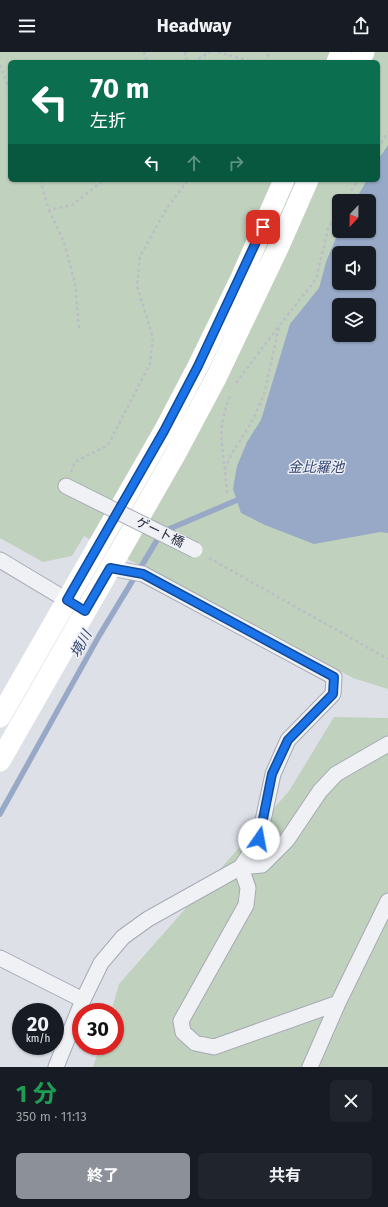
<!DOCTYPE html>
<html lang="ja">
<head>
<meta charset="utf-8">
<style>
  :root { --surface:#171b24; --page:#20242c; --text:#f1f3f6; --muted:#9ea1a6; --accent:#8c9099 }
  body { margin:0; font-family:"Fira Sans","Noto Sans JP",sans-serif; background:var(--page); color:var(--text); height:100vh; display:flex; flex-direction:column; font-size:15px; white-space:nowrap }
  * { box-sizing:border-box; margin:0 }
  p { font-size:13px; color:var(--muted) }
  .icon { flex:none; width:22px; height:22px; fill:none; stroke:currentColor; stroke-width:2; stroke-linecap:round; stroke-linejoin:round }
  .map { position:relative; height:1015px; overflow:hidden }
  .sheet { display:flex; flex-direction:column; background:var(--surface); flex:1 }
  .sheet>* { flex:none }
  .banner { position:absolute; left:8px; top:8px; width:372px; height:122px; border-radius:6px; box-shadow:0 1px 3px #0004; background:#0b6e4f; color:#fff; overflow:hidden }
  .needle { width:26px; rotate:202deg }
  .controls { position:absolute; left:332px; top:142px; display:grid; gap:8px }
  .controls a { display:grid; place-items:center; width:44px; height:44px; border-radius:6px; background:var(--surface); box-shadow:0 1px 3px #0004; font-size:20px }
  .speed { position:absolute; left:12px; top:951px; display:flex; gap:8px; font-size:20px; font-weight:700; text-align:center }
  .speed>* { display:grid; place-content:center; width:52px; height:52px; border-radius:50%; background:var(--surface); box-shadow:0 1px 3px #0004; line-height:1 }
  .speed small { font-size:10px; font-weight:400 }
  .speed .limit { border:6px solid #d22; background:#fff; color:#111 }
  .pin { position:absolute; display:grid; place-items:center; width:34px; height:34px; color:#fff; margin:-17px; border-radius:8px; box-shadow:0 2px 6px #0006 }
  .me { position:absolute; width:44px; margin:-22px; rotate:12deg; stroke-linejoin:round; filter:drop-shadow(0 0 3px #0008) }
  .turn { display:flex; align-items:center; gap:14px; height:84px; padding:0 16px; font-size:18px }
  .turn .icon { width:52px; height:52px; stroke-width:2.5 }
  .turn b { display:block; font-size:28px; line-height:34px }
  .lanes { display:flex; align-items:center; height:38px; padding:0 16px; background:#0003; justify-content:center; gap:20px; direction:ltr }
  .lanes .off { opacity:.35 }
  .round { display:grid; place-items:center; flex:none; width:42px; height:42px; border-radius:6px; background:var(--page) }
  .head { display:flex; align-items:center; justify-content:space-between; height:68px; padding:0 16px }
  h1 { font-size:24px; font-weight:700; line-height:30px; color:#1e9e55 }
  .primary-button { display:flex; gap:8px; margin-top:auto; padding:8px 16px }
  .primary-button a { flex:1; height:46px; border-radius:6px; background:var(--accent); color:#fff; font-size:16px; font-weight:700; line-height:46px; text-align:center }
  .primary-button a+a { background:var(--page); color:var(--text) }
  header { display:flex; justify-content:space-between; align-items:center; height:52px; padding:0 16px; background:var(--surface); font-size:18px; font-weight:700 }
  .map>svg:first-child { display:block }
  .green { fill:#c0d1be; fill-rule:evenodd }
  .water { fill:#98a8c7; fill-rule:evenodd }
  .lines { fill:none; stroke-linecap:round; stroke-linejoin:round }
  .stream { stroke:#98a8c7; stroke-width:5.5 }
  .street-casing { stroke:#a6aab4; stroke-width:17 }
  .path { stroke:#bcbec5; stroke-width:2.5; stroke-dasharray:3 3; stroke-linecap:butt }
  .street { stroke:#f0f1f5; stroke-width:15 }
  .secondary { stroke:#fff; stroke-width:21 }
  .street-bridge-casing { stroke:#a6aab4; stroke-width:17; stroke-linecap:butt }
  .street-bridge { stroke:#f0f1f5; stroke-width:15 }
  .route-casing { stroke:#114b97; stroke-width:10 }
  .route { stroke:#1a73e8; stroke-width:7 }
  .labels { text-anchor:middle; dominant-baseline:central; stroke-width:3; stroke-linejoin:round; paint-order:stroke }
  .street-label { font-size:13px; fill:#272c3d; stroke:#edeff5 }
  .water-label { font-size:14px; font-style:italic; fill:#324471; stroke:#edeff5 }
</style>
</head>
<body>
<header><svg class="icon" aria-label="menu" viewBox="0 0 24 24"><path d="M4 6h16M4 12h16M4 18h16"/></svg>Headway<svg class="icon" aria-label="share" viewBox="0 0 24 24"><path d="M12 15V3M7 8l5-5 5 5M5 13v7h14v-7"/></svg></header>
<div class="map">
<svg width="388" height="1015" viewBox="0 0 388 1015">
  <rect width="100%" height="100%" fill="#dde0e7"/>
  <path class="green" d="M 0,0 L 388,0 L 388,637 L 353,626 L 84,484 L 72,504 L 43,510 L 0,486 ZM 10,10 L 378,10 L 378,128 L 10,128 ZM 339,149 L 369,149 L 369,179 L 339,179 ZM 339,201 L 369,201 L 369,231 L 339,231 ZM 339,253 L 369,253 L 369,283 L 339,283 Z
    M 334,665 L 388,666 L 388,1015 L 93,1015 L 100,994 L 115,994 L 115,960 L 111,960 L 119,932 L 289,739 Z"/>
  <path class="water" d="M 388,93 L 388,481 L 380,480 L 314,492 L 265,473 L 241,461 L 233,437 L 237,414 L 247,390 L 261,368 L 290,272 L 319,236 L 326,210 L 339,179 L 369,179 L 369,149 L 355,149 L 367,128 L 378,128 L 378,108 ZM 339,201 L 369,201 L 369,231 L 339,231 ZM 339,253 L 369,253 L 369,283 L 339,283 Z"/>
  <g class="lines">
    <path class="stream" d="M 0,762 L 99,584 L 162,480 L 242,446"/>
    <g class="street-casing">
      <path id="street" d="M 66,434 L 82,442
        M 0,508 L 85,559
        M 110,516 L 143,522 L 334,625 L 333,642 L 288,688 L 273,722 L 259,787 L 241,815
        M 241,815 L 248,836 L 246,853 L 181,969 L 183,980 L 195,991 L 214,995 L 338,951
        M 0,906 L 83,948
        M 56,1015 L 83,948 L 101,911 L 123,885 L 148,867 L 241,815 L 262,813 L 287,788 L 320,739 L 336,722 L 388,692
        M 310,1015 L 338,951 L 388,849"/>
    </g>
    <path class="path" d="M 144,0 L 147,10
      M 185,0 L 187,10
      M 218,0 L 253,10
      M 193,10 L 210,0
      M 265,10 L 270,0
      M 0,13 L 10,40
      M 378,96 L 388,80
      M 40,128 L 49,158 L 72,153 L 104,128
      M 345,149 L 358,128
      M 49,158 L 64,190 L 75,231 L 79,276
      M 236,331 L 279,274
      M 225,418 C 221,387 218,374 230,344
      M 71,420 L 75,410 L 108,393 L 150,312 L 153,286 L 137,234 L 140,204 L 167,156 L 188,128
      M 227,441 L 225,418 L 230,405 L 252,369 L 264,343 L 279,274 L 316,227 L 328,177 L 339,159
      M 209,506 L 388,607"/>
    <use href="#street" class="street"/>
    <path class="secondary" d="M 337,10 L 341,0
      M 359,10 L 364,0
      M 0,665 L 164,379 L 198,314 L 241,226 L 284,128
      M 0,709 L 176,401 L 216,326 L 279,194 L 308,128"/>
    <g class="street-bridge-casing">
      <path id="street-bridge" d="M 82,442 L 195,498"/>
    </g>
    <use href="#street-bridge" class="street-bridge"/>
  </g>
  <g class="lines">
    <g class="route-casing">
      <path id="route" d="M 259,787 L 272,722 L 288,688 L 333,642 L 334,625 L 143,522 L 110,516 L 85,559 L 67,548 L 164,379 L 198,314 L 263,175"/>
    </g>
    <use href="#route" class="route"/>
  </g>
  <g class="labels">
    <g class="street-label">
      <text transform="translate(160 480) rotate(26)">ゲート橋</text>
    </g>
    <g class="water-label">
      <text x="316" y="415">金比羅池</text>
      <text transform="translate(81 592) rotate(-61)">境川</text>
    </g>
  </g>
</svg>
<div class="controls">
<a><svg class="needle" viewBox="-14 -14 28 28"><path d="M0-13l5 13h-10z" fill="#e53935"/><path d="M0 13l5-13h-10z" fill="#9ea1a6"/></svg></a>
<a><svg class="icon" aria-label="sound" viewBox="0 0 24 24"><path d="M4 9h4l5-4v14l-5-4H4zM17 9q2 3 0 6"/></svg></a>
<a><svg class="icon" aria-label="layers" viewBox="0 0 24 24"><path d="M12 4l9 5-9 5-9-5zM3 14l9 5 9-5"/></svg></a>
</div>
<div class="speed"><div>20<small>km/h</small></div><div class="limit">30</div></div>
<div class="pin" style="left:263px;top:175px;background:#d93025"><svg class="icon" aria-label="arrive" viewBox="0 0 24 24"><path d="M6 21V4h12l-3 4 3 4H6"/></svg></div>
<svg class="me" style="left:259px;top:787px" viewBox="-20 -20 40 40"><circle r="19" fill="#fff"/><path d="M0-13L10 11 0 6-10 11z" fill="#1a73e8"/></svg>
<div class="banner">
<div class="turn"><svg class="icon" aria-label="left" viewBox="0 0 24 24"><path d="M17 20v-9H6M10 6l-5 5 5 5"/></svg><div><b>70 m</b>左折</div></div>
<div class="lanes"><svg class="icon" aria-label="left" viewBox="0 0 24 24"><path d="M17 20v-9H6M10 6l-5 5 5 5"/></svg><svg class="icon off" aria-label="ahead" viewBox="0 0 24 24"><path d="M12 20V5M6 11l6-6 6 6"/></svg><svg class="icon off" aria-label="right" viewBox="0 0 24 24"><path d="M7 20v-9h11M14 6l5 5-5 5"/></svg></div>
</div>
</div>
<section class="sheet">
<div class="head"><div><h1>1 分</h1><p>350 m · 11:13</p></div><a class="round"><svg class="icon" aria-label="close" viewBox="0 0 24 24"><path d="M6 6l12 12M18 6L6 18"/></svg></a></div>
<div class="primary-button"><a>終了</a><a>共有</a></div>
</section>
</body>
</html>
